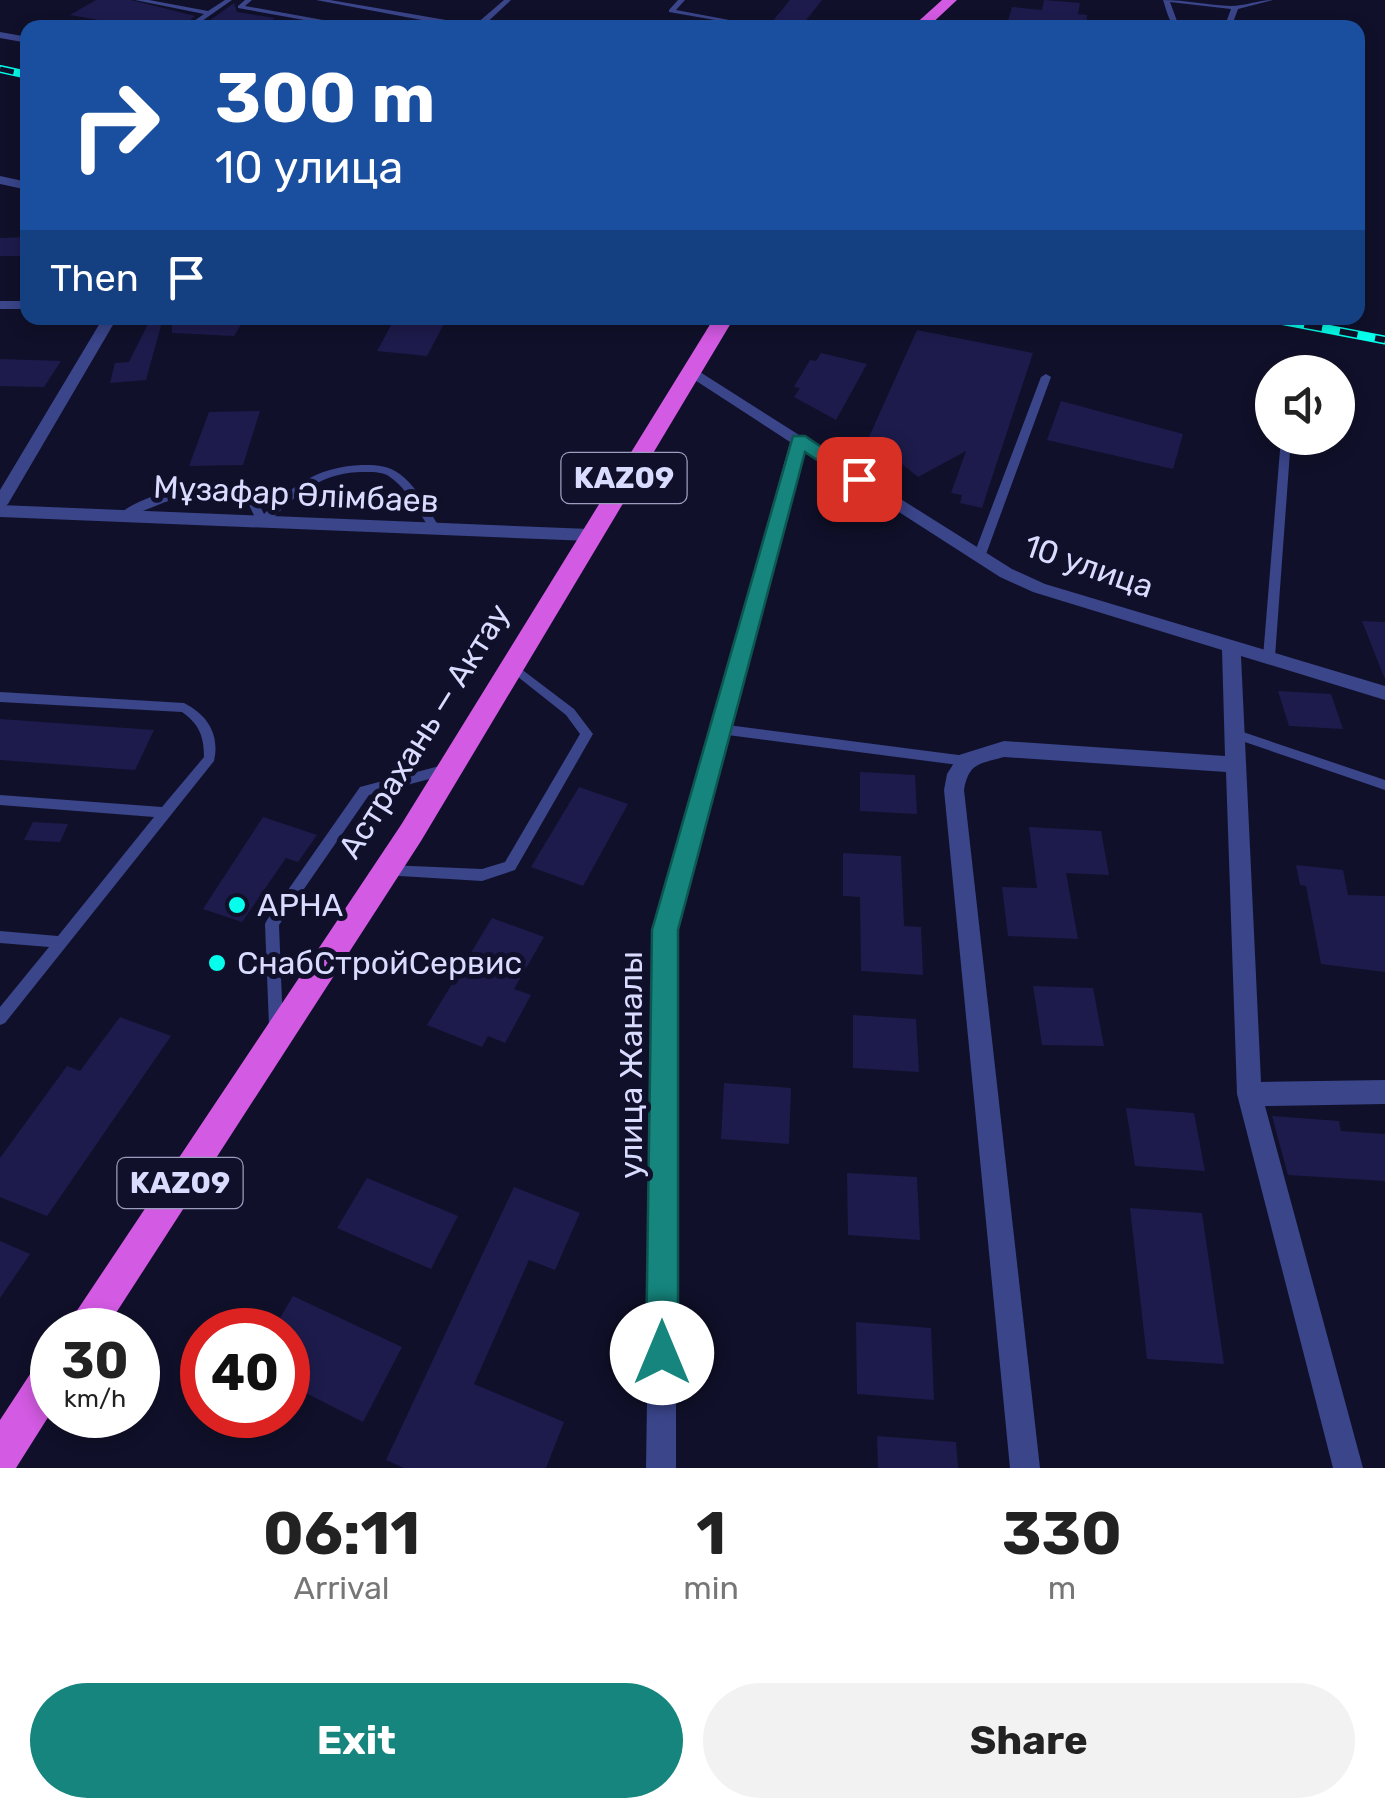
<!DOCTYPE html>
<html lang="en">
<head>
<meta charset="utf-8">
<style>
  :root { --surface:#fff; --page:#f2f2f2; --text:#222; --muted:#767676; --accent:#15857d }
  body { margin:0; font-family:Rubik,sans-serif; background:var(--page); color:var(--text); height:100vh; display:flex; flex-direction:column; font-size:38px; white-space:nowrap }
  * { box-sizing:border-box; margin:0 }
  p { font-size:32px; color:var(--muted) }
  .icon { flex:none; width:55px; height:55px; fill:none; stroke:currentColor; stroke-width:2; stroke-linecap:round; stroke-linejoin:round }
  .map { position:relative; height:1468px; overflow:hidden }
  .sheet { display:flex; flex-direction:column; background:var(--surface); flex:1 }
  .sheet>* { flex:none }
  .banner { position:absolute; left:20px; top:20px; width:1345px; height:305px; border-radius:20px; box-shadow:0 5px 15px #0003; background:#1a4fa0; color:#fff; overflow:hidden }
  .fabs { position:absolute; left:1255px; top:355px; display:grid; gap:20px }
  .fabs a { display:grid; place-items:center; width:100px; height:100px; border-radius:50%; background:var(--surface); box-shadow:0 5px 15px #0003; font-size:50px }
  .speed { position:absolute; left:30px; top:1308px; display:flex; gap:20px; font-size:50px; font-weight:700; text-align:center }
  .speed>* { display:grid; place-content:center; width:130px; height:130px; border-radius:50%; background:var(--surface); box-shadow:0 5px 15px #0003; line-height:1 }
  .speed small { font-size:25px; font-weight:400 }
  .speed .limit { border:15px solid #d22; background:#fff; color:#111 }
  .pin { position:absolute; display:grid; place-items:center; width:85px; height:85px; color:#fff; margin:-42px; border-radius:20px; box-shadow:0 5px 15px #0006 }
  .me { position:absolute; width:110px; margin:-55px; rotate:0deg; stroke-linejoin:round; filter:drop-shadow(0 0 8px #0008) }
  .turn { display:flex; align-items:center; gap:35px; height:210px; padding:0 30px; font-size:45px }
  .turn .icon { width:130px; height:130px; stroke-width:2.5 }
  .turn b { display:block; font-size:70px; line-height:85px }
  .then { display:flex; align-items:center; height:95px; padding:0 30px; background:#0003; gap:20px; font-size:38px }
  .eta { display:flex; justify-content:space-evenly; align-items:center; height:170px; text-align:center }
  .eta b { font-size:60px; font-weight:700; line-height:70px }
  .action { display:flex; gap:20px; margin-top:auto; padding:20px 30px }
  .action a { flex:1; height:115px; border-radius:60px; background:var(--accent); color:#fff; font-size:40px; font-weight:700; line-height:115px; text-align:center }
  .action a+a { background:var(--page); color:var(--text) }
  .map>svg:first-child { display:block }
  .building { fill:#1d1b4b }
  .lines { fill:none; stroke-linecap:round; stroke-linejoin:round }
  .service { fill:#3a458a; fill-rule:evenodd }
  .minor { fill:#3a458a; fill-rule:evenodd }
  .tertiary { fill:#3a458a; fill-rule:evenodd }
  .trunk { fill:#d35ae2; fill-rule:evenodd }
  .rail-far1-casing { stroke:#05ffec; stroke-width:8 }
  .rail-casing { stroke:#05ffec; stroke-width:9 }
  .rail-far1 { stroke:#10102a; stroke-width:5; stroke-dasharray:14; stroke-linecap:butt }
  .rail { stroke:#10102a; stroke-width:6; stroke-dasharray:18; stroke-linecap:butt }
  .route { fill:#15857d; stroke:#0e5651; stroke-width:2.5 }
  .poi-dot { fill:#05ffec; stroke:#10102a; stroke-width:4 }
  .labels { text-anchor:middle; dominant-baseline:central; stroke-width:10; stroke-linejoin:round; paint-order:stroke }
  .shield { fill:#10102a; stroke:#9d9ebf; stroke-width:2.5 }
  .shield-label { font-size:30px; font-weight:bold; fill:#d9dbff }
  .street-label { font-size:32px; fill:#d9dbff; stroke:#10102a }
  .poi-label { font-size:32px; fill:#d9dbff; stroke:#10102a; text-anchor:start }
</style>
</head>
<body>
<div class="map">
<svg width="1385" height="1468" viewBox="0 0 1385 1468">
  <rect width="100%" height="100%" fill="#10102a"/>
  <path class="building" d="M 96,0 L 131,0 L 195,16 L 180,28 L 100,28 L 110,22 L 70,15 Z
    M 790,0 L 822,0 L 800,28 L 767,28 Z
    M 1044,0 L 1080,3 L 1078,14 L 1087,15 L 1086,28 L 1006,28 L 1012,7 L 1042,10 Z
    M 234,3 L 237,12 L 275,18 L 261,28 L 199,28 Z
    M 28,237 L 22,256 L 0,256 L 0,238 Z
    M 151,318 L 163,318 L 146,380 L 110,383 L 115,363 L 129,362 Z
    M 172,318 L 245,318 L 234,336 L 172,333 Z
    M 395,318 L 447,318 L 427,356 L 377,351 Z
    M 917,330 L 1033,353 L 982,508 L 960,503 L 962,495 L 951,493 L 966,451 L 918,477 L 869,437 Z
    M 821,353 L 867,364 L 836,420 L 794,397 L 800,388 L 794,387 L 810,360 L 816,361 Z
    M 0,359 L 61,361 L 44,387 L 0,386 Z
    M 1061,401 L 1183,434 L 1173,469 L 1047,440 Z
    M 260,411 L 243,465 L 189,466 L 209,412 Z
    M 1362,621 L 1385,622 L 1385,677 L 1384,677 Z
    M 1278,691 L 1331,694 L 1343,729 L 1289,726 Z
    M 0,719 L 154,730 L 135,770 L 0,760 Z
    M 860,772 L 915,775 L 917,814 L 860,811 Z
    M 579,787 L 628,804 L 583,886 L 531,867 Z
    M 263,817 L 317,835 L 298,862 L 286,858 L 242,922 L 203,909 Z
    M 33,822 L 68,824 L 60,842 L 24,840 Z
    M 1029,827 L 1101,831 L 1109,875 L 1066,873 L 1078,939 L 1008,936 L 1002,887 L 1037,888 Z
    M 843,853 L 901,856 L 904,926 L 921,927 L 923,975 L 861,971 L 860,897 L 843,896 Z
    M 1296,865 L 1343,870 L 1348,895 L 1385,896 L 1385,972 L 1321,964 L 1306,886 L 1300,885 Z
    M 492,918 L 544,937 L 514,989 L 531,995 L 505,1043 L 488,1036 L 482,1047 L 427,1025 Z
    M 1033,986 L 1093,988 L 1104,1046 L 1042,1045 Z
    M 853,1015 L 916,1019 L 919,1072 L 853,1068 Z
    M 120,1017 L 171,1036 L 47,1216 L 0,1197 L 0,1158 L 67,1066 L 80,1071 Z
    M 724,1083 L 791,1088 L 789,1144 L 721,1139 Z
    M 1126,1108 L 1194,1113 L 1205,1171 L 1135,1166 Z
    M 1272,1116 L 1339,1121 L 1341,1131 L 1385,1134 L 1385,1181 L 1288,1175 Z
    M 847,1173 L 917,1177 L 920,1240 L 848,1235 Z
    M 367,1178 L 458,1216 L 431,1269 L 337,1228 Z
    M 514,1187 L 580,1213 L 555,1270 L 529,1260 L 474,1384 L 564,1422 L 546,1468 L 404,1468 L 386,1460 Z
    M 1130,1208 L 1202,1213 L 1224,1364 L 1147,1359 Z
    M 0,1241 L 30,1254 L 0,1298 Z
    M 293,1296 L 402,1347 L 363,1422 L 288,1384 L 288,1330 L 273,1330 Z
    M 856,1322 L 931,1328 L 934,1400 L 857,1394 Z
    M 877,1436 L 956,1442 L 958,1468 L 878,1468 Z"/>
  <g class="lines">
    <path class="service" d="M 135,0 L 149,0 L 208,11 L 225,0 L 232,0 L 192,28 L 184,28 L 204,14 Z
      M 245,0 L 252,0 L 245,6 L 367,28 L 349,28 L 238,8 L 238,6 Z
      M 316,0 L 330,0 L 475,25 L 504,0 L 511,0 L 481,28 L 464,28 Z
      M 678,0 L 685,0 L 676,10 L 745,23 L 742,28 L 735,28 L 738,24 L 669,12 L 669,10 Z
      M 1163,0 C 1186,0 1208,5 1231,6 C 1245,6 1259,0 1273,0 L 1238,9 L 1231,28 L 1224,28 L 1231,9 L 1170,2 L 1177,21 L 1189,28 C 1168,28 1169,17 1163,0 Z
      M 1046,374 L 1051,377 L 985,557 L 979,561 L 975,560 L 973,557 L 1041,377 Z
      M 1281,438 L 1291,438 L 1275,657 L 1269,661 L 1263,657 Z
      M 362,465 C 373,465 385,465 395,471 C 416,483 429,512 442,531 L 441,534 L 433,534 C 420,515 409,490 390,477 C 383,472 375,472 367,472 C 323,470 295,495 266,525 L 262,526 L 257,522 L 244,494 C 198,483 162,504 121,520 L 116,516 C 151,489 209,479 252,490 L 264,514 C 294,484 318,467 362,465 Z
      M 512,662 L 574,709 L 593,734 L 515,870 L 482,881 L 383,875 L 381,871 L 383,867 L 388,865 L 482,869 L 505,862 L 580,734 L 566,715 L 508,669 L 506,666 Z
      M 0,692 L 184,703 C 208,715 220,735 214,761 L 5,1023 L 0,1025 L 0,1007 L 49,947 L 0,943 L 0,931 L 58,936 L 154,817 L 0,805 L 0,795 L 162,807 L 204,757 C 204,736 199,724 182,712 L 0,702 Z
      M 720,724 L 966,756 L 970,757 L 972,761 L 970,765 L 966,766 L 720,734 L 716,732 L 714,729 L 716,726 Z
      M 1237,730 L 1385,780 L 1385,790 L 1233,738 L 1231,735 L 1233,732 Z
      M 447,764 L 452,765 L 453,769 L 452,773 L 369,795 L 279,925 L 283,1026 L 281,1031 L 276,1033 L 271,1031 L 269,1026 L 265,924 L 267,920 L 360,787 Z"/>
    <path class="minor" d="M 0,32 L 28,37 L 28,43 L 0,38 Z
      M 0,176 L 28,182 L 28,190 L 0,184 Z
      M 0,301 L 28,301 L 28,309 L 0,309 Z
      M 103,318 L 117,318 L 8,504 L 0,510 L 0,490 Z
      M 799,435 L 1012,569 L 1045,584 L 1385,686 L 1385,700 L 1241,656 L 1261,1082 L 1385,1080 L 1385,1104 L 1265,1106 L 1363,1468 L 1333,1468 L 1237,1094 L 1226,772 L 1004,757 C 980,764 969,762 964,790 L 1040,1468 L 1010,1468 L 944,790 L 947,774 L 959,755 L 1004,741 L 1225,756 L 1222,650 L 1033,592 L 1000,577 L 793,444 L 791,440 Z"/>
    <path class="tertiary" d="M 689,365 L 807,440 L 676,931 L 676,1468 L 646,1468 L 654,931 L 790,442 L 684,373 L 684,367 Z
      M 0,505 L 590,529 L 599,535 L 590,541 L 0,517 Z"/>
    <path class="trunk" d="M 942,0 L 957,0 L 927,28 L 911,28 Z
      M 714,318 L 734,318 L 421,841 L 105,1330 L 64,1330 L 401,825 Z
      M 52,1356 L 52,1411 L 16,1468 L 0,1468 L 0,1420 L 38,1362 Z"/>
    <g class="rail-far1-casing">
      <path id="rail-far1" d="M 0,69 L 28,75"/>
    </g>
    <g class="rail-casing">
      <path id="rail" d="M 1269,318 L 1385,340"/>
    </g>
    <use href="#rail-far1" class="rail-far1"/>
    <use href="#rail" class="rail"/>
  </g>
  <path class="route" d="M 793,436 L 805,436 L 869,479 L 853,484 L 805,452 L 678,930 L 678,1353 L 673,1364 L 662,1369 L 651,1364 L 646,1353 L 652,930 Z"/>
  <g class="poi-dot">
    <circle cx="237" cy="905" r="10"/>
    <circle cx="217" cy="963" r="10"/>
  </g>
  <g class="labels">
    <g class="shield">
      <rect x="561.5" y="453" width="125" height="50" rx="8"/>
      <rect x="117.5" y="1158" width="125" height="50" rx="8"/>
    </g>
    <g class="shield-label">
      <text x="624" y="478">KAZ09</text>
      <text x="180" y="1183">KAZ09</text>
    </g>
    <g class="street-label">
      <text transform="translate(296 494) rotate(3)">Мұзафар Әлімбаев</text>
      <text transform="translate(1089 566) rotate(19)">10 улица</text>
      <text transform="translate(424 731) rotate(-58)">Астрахань — Актау</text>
      <text transform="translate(631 1065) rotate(-90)">улица Жаналы</text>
    </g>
    <g class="poi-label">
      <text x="257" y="905">АРНА</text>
      <text x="237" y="963">СнабСтройСервис</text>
    </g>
  </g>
</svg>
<div class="fabs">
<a><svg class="icon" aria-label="sound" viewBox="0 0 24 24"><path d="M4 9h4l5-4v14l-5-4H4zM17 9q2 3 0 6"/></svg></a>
</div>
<div class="speed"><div>30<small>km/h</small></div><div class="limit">40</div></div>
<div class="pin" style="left:859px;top:479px;background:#d93025"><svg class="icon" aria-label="arrive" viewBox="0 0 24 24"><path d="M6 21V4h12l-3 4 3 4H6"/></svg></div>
<svg class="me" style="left:662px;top:1353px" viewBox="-20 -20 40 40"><circle r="19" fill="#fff"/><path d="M0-13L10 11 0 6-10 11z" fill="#15857d"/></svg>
<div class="banner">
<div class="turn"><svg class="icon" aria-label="right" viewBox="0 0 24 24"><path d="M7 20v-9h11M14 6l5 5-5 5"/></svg><div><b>300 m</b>10 улица</div></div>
<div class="then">Then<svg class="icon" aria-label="arrive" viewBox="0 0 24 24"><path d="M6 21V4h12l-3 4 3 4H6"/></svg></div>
</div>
</div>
<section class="sheet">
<div class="eta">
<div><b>06:11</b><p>Arrival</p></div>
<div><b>1</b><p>min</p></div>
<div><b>330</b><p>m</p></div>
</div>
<div class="action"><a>Exit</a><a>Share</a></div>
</section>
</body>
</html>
